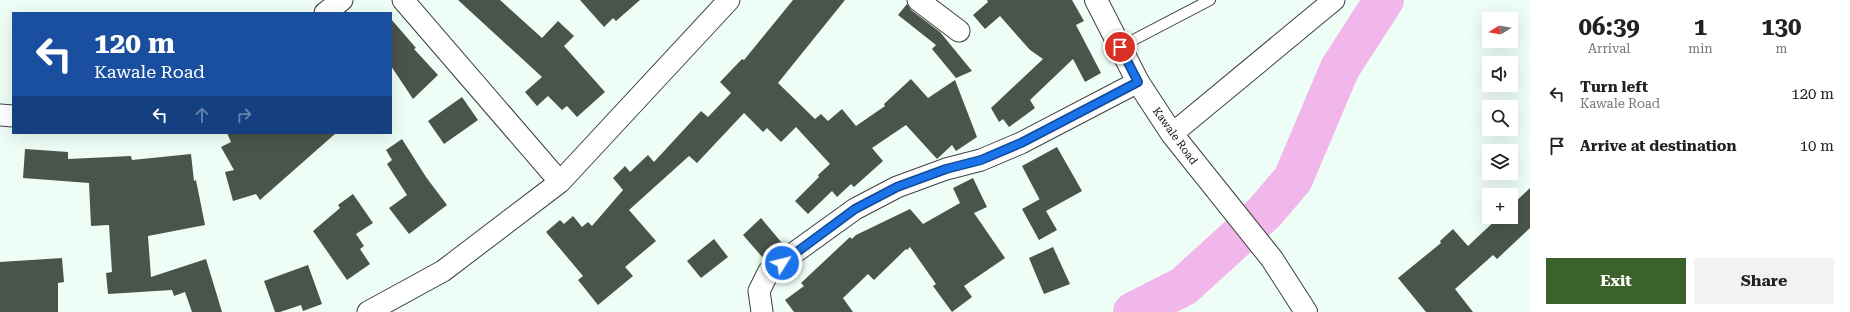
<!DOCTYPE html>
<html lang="en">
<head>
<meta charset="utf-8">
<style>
  :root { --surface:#fff; --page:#f2f2f2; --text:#222; --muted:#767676; --accent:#3b6229 }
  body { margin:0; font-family:"Roboto Serif",serif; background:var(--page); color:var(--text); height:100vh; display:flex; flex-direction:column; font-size:15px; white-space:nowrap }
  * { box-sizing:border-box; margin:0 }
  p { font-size:13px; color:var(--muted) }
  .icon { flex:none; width:22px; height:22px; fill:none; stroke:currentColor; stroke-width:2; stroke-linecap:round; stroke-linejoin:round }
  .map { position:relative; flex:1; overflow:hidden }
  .panel { display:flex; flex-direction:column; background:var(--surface); width:320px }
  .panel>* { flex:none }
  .guide { position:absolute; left:12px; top:12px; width:380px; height:122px; border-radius:0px; box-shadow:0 4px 16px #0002; background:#1a4fa0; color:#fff; overflow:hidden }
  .needle { width:26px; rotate:259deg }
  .tools { position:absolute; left:1482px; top:12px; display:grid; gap:8px }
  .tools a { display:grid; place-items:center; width:36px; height:36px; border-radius:0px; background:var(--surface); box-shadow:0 4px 16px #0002; font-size:20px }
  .pin { position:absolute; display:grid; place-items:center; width:34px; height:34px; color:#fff; margin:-17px; border:2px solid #fff; border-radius:50%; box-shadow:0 1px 4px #0007 }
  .me { position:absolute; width:44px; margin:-22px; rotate:54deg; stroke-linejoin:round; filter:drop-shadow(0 0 3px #0008) }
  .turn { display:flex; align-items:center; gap:14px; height:84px; padding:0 16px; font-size:18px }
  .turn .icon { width:52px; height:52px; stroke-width:2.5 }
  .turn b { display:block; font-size:28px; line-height:34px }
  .lanes { display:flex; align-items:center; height:38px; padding:0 16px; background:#0003; justify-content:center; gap:20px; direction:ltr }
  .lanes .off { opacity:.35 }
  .eta { display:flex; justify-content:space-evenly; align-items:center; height:68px; text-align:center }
  .eta b { font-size:24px; font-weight:700; line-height:28px }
  .cta { display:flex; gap:8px; margin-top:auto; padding:8px 16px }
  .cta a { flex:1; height:46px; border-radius:0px; background:var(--accent); color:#fff; font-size:16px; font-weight:700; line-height:46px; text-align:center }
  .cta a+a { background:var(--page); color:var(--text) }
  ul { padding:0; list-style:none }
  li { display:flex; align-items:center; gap:12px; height:52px; padding:0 16px }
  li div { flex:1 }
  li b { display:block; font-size:15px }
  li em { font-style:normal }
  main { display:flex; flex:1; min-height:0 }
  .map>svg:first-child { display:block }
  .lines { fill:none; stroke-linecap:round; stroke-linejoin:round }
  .river { stroke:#f1b7eb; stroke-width:40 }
  .building { fill:#4a544b }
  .service-casing { stroke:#404040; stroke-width:12 }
  .minor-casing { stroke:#404040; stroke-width:23 }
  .tertiary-casing { stroke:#404040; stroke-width:24 }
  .service { stroke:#fff; stroke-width:10 }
  .minor { stroke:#fff; stroke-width:21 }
  .tertiary { stroke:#fff; stroke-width:22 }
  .route-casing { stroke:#114b97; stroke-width:10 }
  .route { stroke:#1a73e8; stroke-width:7 }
  .labels { text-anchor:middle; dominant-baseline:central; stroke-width:4; stroke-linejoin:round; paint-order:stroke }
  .street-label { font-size:11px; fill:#0d0d0d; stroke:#fff }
</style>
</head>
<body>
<main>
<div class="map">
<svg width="1530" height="312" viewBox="0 0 1530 312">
  <rect width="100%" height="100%" fill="#eefef6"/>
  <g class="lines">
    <path class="river" d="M 1133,312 L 1184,286 L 1265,212 L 1293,179 L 1340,68 L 1384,0"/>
  </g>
  <path class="building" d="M 458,0 L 500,0 L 542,38 L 558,21 L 574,36 L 564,46 L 605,92 L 577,117 L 567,106 L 562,110 L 548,96 L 537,106 L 525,92 L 542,77 Z
    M 580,0 L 640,0 L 616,21 L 613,18 L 604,27 Z
    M 793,0 L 845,0 L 778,83 L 815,119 L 821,114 L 828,121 L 842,109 L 856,126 L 885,106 L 884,104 L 911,79 L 928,98 L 955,80 L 977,137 L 956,151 L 952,145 L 937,159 L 906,125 L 872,148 L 883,161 L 854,187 L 851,184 L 837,197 L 832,191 L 808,214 L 795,201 L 819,177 L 818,175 L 830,164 L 796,127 L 781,142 L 767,128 L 763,132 L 744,113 L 697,163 L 689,156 L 629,210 L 656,241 L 625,267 L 633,276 L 598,305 L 578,280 L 583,276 L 546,232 L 560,220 L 564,224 L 573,216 L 582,227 L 588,222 L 592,226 L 623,190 L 613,178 L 625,166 L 630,172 L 648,155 L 654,162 L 701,111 L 708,117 L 731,93 L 720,82 L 742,59 L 744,60 Z
    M 987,0 L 1072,0 L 1084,21 L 1076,25 L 1101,73 L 1085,82 L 1073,59 L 1030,100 L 1035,108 L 1009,127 L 1003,119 L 999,122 L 991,108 L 1043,59 L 1030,50 L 1000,16 L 985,29 L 973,15 L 988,2 Z
    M 907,4 L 911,10 L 940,32 L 972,71 L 956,78 L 932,49 L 936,45 L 898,15 Z
    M 391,19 L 416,48 L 414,49 L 438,75 L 413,99 L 391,66 Z
    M 462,97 L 478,120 L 444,144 L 428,121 Z
    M 227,133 L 336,133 L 260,200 L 256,194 L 233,201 L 225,172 L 234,170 L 221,147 L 231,142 Z
    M 402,139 L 426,177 L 447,205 L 409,234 L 389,208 L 407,195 L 387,164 L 392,160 L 386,150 Z
    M 1057,147 L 1082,191 L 1046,211 L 1057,230 L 1039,240 L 1022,209 L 1040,199 L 1042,204 L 1022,166 Z
    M 25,149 L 68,152 L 68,159 L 131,156 L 132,160 L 191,154 L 194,181 L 196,180 L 205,225 L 148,236 L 151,277 L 206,259 L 222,312 L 192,312 L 185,292 L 174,296 L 172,290 L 108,294 L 106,273 L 112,272 L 109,225 L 91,226 L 89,183 L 23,178 Z
    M 973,178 L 987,207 L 974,213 L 1005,258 L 964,286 L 972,297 L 952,312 L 933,286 L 936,284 L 910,247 L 907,250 L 906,249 L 874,280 L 868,274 L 843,298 L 853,312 L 794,312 L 785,300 L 804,286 L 801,283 L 850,237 L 852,239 L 856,235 L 910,209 L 923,224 L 960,203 L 953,188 Z
    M 1530,188 L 1530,228 L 1497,259 L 1493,255 L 1455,289 L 1473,312 L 1426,312 L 1398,278 L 1441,243 L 1440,241 L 1453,229 L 1468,246 L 1499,217 L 1511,217 L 1511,206 Z
    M 353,194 L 373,223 L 356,234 L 364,246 L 360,249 L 370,264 L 347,280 L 313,231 L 340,208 L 338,205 Z
    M 761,218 L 782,243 L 764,259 L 743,235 Z
    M 714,239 L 728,257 L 701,278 L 687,261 Z
    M 1053,247 L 1070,284 L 1044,294 L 1029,258 Z
    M 62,258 L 64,282 L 58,283 L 58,312 L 0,312 L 0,262 Z
    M 308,265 L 322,304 L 303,311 L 301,305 L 280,312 L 275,312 L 264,281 Z"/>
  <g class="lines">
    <g class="service-casing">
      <path id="service" d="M 1120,47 L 1210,0"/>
    </g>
    <g class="minor-casing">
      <path id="minor" d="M 403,0 L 560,182
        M 918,0 L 959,31
        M 325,13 L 342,0
        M 0,115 L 13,116
        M 1172,134 L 1334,0
        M 368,312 L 443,271 L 560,182 L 729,0
        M 762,312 L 759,291 L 769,271 L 855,209 L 897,187 L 946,169 L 981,160 L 1021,143 L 1138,82"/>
    </g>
    <g class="tertiary-casing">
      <path id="tertiary" d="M 1096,0 L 1138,82 L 1172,134 L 1272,259 L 1306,312"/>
    </g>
    <use href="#service" class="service"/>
    <use href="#minor" class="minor"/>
    <use href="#tertiary" class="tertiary"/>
  </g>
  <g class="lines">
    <g class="route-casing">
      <path id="route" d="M 782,263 L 855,209 L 897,187 L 946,169 L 981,160 L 1021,143 L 1138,82 L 1120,47"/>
    </g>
    <use href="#route" class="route"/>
  </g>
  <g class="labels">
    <g class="street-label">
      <text transform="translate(1175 136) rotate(54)">Kawale Road</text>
    </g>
  </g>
</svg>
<div class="tools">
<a><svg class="needle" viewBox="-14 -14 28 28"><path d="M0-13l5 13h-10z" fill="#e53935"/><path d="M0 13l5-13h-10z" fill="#767676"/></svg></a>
<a><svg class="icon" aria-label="sound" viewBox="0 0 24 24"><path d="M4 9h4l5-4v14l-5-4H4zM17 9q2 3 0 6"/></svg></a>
<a><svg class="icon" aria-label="search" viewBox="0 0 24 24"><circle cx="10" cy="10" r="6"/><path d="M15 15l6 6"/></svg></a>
<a><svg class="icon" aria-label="layers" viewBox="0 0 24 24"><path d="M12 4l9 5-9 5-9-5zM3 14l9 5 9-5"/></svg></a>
<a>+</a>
</div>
<div class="pin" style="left:1120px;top:47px;background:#d93025"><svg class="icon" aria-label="arrive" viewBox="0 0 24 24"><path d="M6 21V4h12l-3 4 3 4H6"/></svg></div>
<svg class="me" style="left:782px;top:263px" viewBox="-20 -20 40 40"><circle r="17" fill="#1a73e8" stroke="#fff" stroke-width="3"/><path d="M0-11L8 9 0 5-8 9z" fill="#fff"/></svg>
<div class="guide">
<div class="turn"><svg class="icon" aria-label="left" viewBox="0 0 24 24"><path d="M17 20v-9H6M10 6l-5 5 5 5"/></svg><div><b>120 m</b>Kawale Road</div></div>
<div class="lanes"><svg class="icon" aria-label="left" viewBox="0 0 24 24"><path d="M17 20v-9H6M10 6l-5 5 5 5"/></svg><svg class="icon off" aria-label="ahead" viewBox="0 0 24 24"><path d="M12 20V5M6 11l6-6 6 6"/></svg><svg class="icon off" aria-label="right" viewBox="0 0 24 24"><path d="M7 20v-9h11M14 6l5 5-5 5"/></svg></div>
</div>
</div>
<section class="panel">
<div class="eta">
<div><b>06:39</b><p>Arrival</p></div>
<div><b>1</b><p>min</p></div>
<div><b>130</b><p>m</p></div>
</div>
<ul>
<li><svg class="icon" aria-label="left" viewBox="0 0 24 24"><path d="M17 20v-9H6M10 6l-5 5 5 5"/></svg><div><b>Turn left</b><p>Kawale Road</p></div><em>120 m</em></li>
<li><svg class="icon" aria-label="arrive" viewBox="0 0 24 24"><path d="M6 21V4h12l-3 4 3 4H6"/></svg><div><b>Arrive at destination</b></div><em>10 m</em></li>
</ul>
<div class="cta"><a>Exit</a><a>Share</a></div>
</section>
</main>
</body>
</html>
